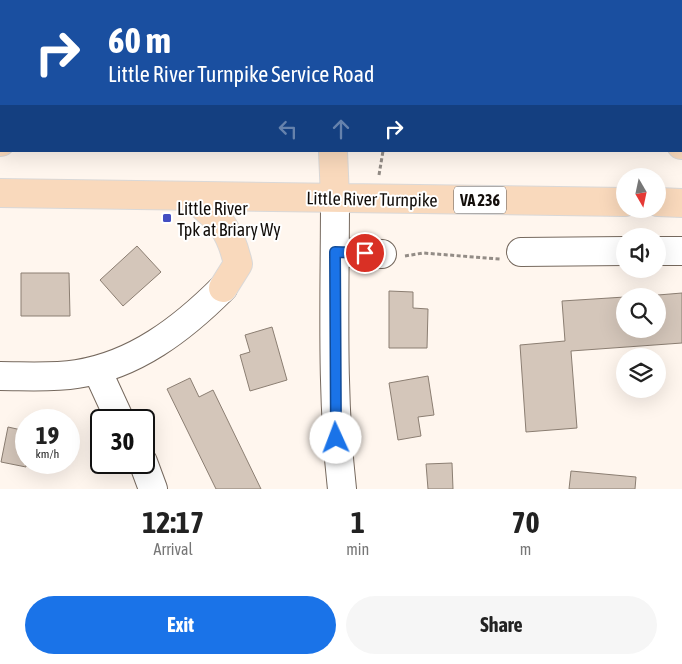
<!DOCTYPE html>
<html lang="en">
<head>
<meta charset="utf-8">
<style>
  :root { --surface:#fff; --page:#f6f6f6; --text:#222; --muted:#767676; --accent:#1a73e8 }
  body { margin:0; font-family:"Asap Condensed",sans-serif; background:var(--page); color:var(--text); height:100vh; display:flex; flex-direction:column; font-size:19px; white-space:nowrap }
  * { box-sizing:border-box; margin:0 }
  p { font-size:16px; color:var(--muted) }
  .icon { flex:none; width:28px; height:28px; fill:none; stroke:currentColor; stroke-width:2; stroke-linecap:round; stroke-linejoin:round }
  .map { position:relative; height:489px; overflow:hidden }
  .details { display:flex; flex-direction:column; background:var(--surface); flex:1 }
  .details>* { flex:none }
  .hud { position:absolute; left:0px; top:0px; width:682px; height:152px; box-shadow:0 5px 20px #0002; background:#1a4fa0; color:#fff; overflow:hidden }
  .needle { width:32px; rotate:171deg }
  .fabs { position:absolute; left:616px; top:168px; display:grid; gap:10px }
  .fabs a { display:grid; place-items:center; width:50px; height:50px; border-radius:50%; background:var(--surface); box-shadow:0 5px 20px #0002; font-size:25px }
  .speed { position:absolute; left:15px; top:409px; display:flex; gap:10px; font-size:25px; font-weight:700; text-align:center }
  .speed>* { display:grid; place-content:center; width:65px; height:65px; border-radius:50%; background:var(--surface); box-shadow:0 5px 20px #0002; line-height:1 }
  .speed small { font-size:12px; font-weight:400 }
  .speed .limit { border:2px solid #111; border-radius:8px; background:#fff; color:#111 }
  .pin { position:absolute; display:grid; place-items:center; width:42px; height:42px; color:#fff; margin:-21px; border:2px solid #fff; border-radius:50%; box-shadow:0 1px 5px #0007 }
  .me { position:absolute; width:55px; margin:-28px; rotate:358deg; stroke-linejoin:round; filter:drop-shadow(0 0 4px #0008) }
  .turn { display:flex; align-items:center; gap:18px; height:105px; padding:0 25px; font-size:22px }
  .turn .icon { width:65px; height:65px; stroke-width:2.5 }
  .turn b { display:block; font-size:35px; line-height:42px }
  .lanes { display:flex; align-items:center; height:48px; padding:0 25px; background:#0003; justify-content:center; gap:25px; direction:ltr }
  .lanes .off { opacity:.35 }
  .eta { display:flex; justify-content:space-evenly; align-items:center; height:85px; text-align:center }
  .eta b { font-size:30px; font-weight:700; line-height:35px }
  .action { display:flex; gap:10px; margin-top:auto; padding:10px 25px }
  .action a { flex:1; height:58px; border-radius:30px; background:var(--accent); color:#fff; font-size:20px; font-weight:700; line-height:58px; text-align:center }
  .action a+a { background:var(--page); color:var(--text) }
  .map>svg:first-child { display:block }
  .building { fill:#d4c6ba; stroke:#8b7e72 }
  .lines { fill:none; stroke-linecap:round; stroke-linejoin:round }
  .minor-casing { stroke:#76695e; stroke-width:30 }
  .major-casing { stroke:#d9d8d8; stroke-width:30 }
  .path { stroke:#938c86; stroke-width:3; stroke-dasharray:4 2.5; stroke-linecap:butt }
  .minor { stroke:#fff; stroke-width:28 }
  .major { stroke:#f9d9bc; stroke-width:28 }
  .route-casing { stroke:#114b97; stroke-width:12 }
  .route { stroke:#1a73e8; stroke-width:9 }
  .poi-dot { fill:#434ec2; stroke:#fff; stroke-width:2 }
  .labels { text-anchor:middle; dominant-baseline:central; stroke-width:4; stroke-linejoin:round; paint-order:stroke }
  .shield { fill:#fff; stroke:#5a5654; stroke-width:1 }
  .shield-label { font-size:16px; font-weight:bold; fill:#130e0a }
  .street-label { font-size:18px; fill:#130e0a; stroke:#fff }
  .poi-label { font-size:18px; fill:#130e0a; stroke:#fff; text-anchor:start }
</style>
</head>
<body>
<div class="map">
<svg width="682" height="489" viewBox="0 0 682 489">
  <rect width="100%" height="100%" fill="#fff6ee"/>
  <path class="building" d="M 137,246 L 161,272 L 123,306 L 100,280 Z
    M 21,273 L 69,273 L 70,316 L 21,316 Z
    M 389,291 L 413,292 L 413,308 L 428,309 L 427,348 L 389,348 Z
    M 682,293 L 682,343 L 571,351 L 577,428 L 526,432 L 520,345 L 565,341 L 562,301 L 625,297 L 625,329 L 658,329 L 658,295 Z
    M 272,327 L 287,380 L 250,391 L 240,355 L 250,352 L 245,335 Z
    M 428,376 L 434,415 L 418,417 L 421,436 L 398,440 L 389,383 Z
    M 190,378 L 199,397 L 213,390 L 261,489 L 216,489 L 167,389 Z
    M 8,427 L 26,431 L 26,467 L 1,462 Z
    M 452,463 L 453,489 L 428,489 L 426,464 Z
    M 571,471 L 636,477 L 635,489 L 569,489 Z"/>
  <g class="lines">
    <g class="minor-casing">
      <path id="minor" d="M 240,1 L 240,0
        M 335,198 C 335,295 331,392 342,489
        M 658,251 L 682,251
        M 335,252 L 382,254
        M 521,252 L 625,251
        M 97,370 L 120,420
        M 0,376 C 25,376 52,378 77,374 C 135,365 182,329 223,288
        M 143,462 L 153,489"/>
    </g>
    <g class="major-casing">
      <path id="major" d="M 332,1 L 332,0
        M 0,142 L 1,142
        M 681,145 L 682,145
        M 333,151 L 335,198
        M 0,193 L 625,202
        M 192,197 C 220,220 230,228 238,264 L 223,288
        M 658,202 L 682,203"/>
    </g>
    <path class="path" d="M 373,0 L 373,1
      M 0,104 L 1,104
      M 379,175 L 383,151
      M 405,256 L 423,253 L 500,259"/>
    <use href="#minor" class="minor"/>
    <use href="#major" class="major"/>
  </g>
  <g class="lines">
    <g class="route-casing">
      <path id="route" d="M 336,438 L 335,252 L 365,253"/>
    </g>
    <use href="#route" class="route"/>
  </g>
  <rect class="poi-dot" x="162" y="213" width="10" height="10" rx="2.5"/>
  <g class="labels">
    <rect class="shield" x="454" y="186.5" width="52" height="27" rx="4"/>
    <g class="shield-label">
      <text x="480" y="200">VA 236</text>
    </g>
    <g class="street-label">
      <text transform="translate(372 199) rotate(1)">Little River Turnpike</text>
    </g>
    <g class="poi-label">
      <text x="177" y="208">Little River<tspan x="177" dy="21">Tpk at Briary Wy</tspan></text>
    </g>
  </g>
</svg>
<div class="fabs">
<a><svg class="needle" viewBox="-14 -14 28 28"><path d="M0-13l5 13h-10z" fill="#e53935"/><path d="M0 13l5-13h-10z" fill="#767676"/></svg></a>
<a><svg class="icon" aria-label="sound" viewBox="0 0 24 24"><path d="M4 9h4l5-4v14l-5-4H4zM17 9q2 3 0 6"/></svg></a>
<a><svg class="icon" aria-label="search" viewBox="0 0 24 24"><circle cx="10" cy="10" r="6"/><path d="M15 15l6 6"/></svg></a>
<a><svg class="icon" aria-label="layers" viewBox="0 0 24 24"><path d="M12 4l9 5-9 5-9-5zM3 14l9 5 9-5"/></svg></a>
</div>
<div class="speed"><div>19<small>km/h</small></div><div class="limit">30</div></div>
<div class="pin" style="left:365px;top:253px;background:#d93025"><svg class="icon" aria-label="arrive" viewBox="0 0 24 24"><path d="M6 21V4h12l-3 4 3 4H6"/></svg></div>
<svg class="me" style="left:336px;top:438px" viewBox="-20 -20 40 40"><circle r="19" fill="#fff"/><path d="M0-13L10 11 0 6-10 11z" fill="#1a73e8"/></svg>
<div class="hud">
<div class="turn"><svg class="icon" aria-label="right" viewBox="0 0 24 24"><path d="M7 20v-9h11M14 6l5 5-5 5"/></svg><div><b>60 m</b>Little River Turnpike Service Road</div></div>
<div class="lanes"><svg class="icon off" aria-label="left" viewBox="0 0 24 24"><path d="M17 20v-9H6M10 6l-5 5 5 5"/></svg><svg class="icon off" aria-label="ahead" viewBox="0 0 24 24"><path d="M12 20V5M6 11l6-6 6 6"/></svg><svg class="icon" aria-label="right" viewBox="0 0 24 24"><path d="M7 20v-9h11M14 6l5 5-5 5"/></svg></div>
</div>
</div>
<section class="details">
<div class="eta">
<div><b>12:17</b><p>Arrival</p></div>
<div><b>1</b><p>min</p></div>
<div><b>70</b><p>m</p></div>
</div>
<div class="action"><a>Exit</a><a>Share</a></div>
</section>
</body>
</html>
